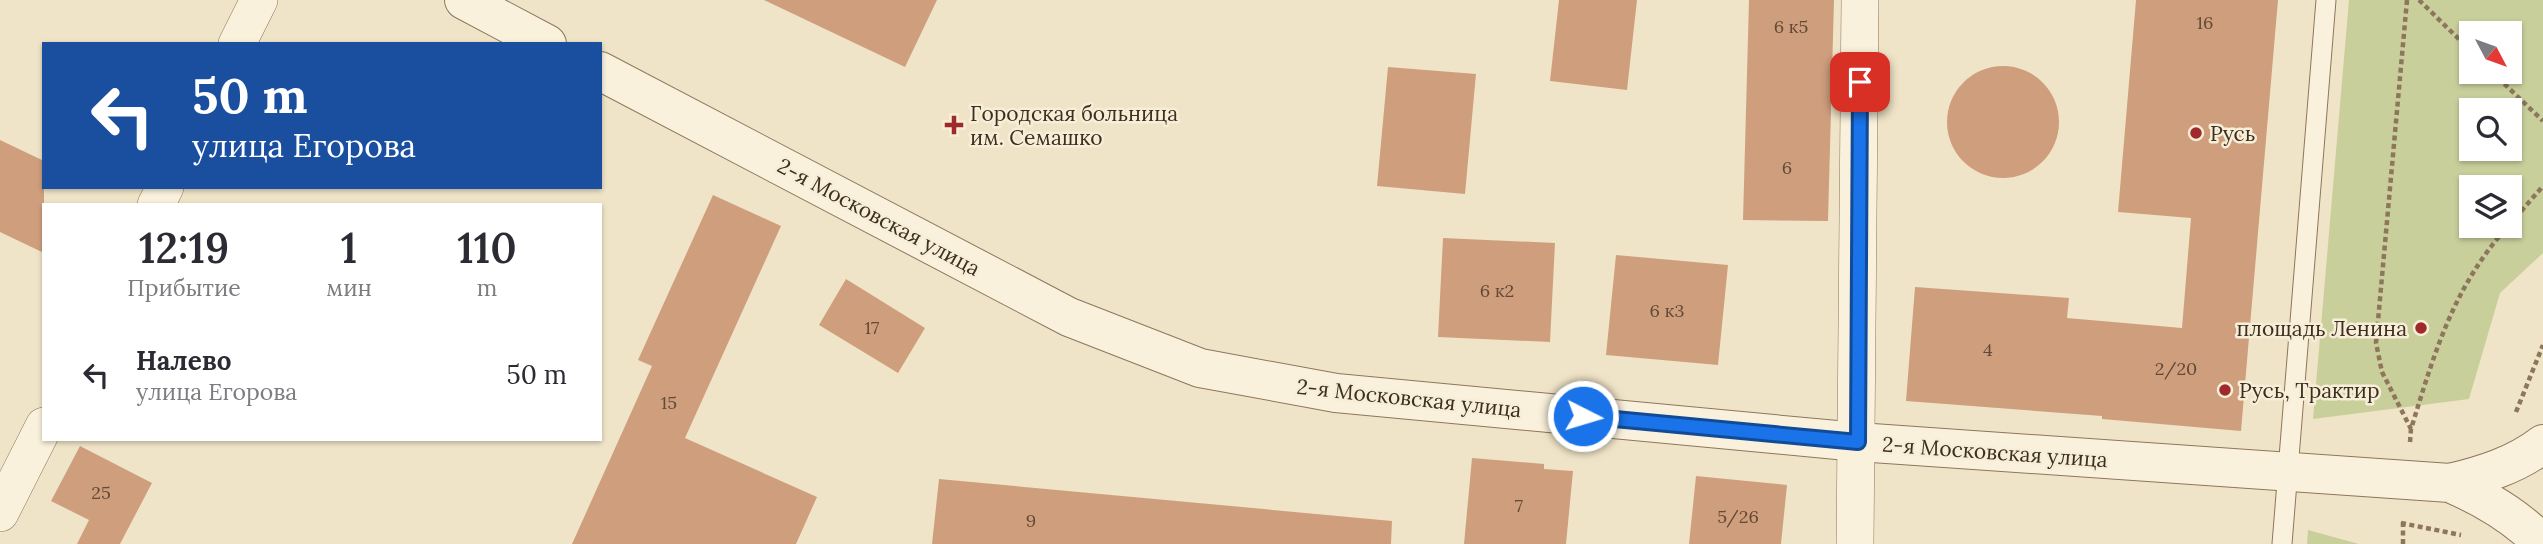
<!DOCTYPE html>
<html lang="ru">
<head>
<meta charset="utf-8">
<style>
  :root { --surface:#fff; --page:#f7f7f7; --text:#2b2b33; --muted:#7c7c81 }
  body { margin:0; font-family:Lora,serif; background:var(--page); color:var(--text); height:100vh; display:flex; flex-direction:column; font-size:26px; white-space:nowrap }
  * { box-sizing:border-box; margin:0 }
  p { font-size:23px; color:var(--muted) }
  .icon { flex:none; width:38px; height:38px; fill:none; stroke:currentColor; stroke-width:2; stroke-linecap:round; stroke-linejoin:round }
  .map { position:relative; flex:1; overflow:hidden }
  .drawer { position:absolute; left:42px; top:203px; width:560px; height:238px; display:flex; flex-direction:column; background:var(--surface); border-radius:0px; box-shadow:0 2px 5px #0004 }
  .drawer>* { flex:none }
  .guide { position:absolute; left:42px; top:42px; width:560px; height:147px; border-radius:0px; box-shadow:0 2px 5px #0004; background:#1a4fa0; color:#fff; overflow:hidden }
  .needle { width:46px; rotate:131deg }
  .tools { position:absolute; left:2459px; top:21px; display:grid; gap:14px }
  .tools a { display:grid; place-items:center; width:63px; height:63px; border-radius:0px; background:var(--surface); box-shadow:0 2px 5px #0004; font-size:35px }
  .pin { position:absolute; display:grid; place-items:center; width:60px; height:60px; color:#fff; margin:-30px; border-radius:14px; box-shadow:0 4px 10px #0006 }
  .me { position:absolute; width:77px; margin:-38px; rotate:95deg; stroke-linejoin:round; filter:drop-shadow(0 0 5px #0008) }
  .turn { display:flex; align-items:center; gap:24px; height:147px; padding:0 35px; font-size:32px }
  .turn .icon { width:91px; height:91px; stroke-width:2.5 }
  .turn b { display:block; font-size:49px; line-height:60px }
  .eta { display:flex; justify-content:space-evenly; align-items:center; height:119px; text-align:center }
  .eta b { font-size:42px; font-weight:600; line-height:49px }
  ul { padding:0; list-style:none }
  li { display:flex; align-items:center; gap:21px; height:105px; padding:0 35px }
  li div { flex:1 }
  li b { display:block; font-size:26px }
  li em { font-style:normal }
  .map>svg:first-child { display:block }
  .green { fill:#c9cf9b; fill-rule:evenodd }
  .building { fill:#cf9f7d }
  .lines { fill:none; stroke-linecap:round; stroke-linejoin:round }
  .service-casing { stroke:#8d765c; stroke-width:21 }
  .minor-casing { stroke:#8d765c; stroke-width:38 }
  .tertiary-casing { stroke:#8d765c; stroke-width:40 }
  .path { stroke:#8d765c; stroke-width:4.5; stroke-dasharray:5 3.5; stroke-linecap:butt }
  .service { stroke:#faf1dc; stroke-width:19 }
  .minor { stroke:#faf1dc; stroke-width:37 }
  .tertiary { stroke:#faf1dc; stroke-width:38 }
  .route-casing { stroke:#114b97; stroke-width:18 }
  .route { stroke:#1a73e8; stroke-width:12 }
  .poi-dot { fill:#9e2a2b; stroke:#f7eed8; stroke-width:2.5 }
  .labels { text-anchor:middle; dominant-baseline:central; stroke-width:5; stroke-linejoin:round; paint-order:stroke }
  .number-label { font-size:18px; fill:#624a37 }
  .poi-label { font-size:21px; fill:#3d2e20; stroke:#f7eed8; text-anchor:start }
  .street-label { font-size:21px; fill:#3d2e20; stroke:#f7eed8 }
</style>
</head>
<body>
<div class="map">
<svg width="2543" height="544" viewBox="0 0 2543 544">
  <rect width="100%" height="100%" fill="#f0e4c8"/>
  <path class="green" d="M 2349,0 L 2543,0 L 2543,253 L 2500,293 L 2469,399 L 2313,419 ZM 2471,33 L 2510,33 L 2510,72 L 2471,72 ZM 2471,110 L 2510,110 L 2510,149 L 2471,149 ZM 2471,187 L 2510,187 L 2510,226 L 2471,226 Z
    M 2308,530 L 2359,544 L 2307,544 Z"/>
  <path class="building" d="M 764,0 L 937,0 L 905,67 Z
    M 1559,0 L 1637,0 L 1627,90 L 1550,81 Z
    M 1749,0 L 1834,0 L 1828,221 L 1743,220 Z
    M 2136,0 L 2278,0 L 2241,431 L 2102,419 L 2102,416 L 1906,401 L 1915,287 L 2069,298 L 2067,318 L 2182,328 L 2191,218 L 2118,212 Z
    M1947 122a56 56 0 1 1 112 0a56 56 0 1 1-112 0Z
    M 1388,67 L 1476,74 L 1465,194 L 1377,186 Z
    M 0,140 L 44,161 L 44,253 L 0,232 Z
    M 713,195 L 781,226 L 685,438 L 817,497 L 796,544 L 572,544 L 652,366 L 638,360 Z
    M 1443,238 L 1555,243 L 1550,342 L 1438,337 Z
    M 1616,255 L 1728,265 L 1718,365 L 1606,355 Z
    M 846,279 L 925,328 L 898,373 L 819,325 Z
    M 80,446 L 152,483 L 120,544 L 77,544 L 89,520 L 51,501 Z
    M 1472,458 L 1544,464 L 1544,469 L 1573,471 L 1566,544 L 1464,544 Z
    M 1696,476 L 1787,485 L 1781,544 L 1689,544 Z
    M 939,479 L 1392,521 L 1391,544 L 932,544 Z"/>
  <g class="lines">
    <g class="service-casing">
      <path id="service" d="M 2282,544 L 2326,0"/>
    </g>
    <g class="minor-casing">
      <path id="minor" d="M 237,44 L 259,0
        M 156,205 L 165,187
        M 0,513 L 44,426
        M 1855,544 L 1860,0"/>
    </g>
    <g class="tertiary-casing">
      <path id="tertiary" d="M 464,0 L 547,44
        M 600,71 L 1069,317 L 1200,368 L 1336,393 L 1858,442 L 2450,483 C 2483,475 2516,465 2543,444
        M 2450,483 C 2485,498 2516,516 2543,544"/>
    </g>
    <path class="path" d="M 2407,0 L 2376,343 L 2382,372 L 2411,429
      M 2419,0 L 2471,51
      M 2492,72 L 2543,121
      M 2510,224 L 2543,186
      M 2516,412 L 2543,345
      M 2410,442 L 2411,429 C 2435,351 2453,288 2508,226
      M 2401,523 L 2461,535
      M 2403,544 L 2403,520"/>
    <use href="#service" class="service"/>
    <use href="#minor" class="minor"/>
    <use href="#tertiary" class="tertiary"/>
  </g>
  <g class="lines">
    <g class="route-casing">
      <path id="route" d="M 1583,416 L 1858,442 L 1860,82"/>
    </g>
    <use href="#route" class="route"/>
  </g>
  <g class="poi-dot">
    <path d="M950.5 114.5h7v7h7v7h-7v7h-7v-7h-7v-7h7z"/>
    <circle cx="2196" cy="133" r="7"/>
    <circle cx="2421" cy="328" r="7"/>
    <circle cx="2225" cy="390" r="7"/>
  </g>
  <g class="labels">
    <g class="number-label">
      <text x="2205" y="22">16</text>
      <text x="1791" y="26">6 к5</text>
      <text x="1787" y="167">6</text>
      <text x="1497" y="290">6 к2</text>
      <text x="1667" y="310">6 к3</text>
      <text x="872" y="327">17</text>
      <text x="1988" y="349">4</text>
      <text x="2176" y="368">2/20</text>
      <text x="669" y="402">15</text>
      <text x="101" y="492">25</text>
      <text x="1519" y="505">7</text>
      <text x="1738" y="516">5/26</text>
      <text x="1031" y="520">9</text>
    </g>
    <g class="poi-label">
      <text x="970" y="113">Городская больница<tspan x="970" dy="24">им. Семашко</tspan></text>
      <text x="2210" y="133">Русь</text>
      <text x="2407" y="328" text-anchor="end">площадь Ленина</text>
      <text x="2239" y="390">Русь, Трактир</text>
    </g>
    <g class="street-label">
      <text transform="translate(879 217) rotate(28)">2-я Московская улица</text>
      <text transform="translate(1409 398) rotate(6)">2-я Московская улица</text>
      <text transform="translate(1995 452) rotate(4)">2-я Московская улица</text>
    </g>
  </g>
</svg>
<div class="tools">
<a><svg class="needle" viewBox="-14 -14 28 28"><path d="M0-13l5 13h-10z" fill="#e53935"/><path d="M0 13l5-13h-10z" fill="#7c7c81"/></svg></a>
<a><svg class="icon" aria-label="search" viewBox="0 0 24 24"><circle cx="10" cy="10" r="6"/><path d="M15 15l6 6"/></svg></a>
<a><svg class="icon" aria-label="layers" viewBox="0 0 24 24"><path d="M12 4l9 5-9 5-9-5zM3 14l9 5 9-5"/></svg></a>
</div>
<div class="pin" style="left:1860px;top:82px;background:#d93025"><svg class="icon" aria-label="arrive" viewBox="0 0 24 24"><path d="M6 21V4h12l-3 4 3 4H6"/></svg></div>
<svg class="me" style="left:1583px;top:416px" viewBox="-20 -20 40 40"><circle r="17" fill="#1a73e8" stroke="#fff" stroke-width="3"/><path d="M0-11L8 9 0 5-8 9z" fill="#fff"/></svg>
<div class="guide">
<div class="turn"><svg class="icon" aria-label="left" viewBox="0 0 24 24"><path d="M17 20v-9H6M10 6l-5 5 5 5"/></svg><div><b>50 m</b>улица Егорова</div></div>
</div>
<section class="drawer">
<div class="eta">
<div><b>12:19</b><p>Прибытие</p></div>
<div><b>1</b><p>мин</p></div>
<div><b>110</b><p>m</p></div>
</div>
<ul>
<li><svg class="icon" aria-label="left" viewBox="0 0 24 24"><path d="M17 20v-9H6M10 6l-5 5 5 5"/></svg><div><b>Налево</b><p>улица Егорова</p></div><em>50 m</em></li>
</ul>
</section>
</div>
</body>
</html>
